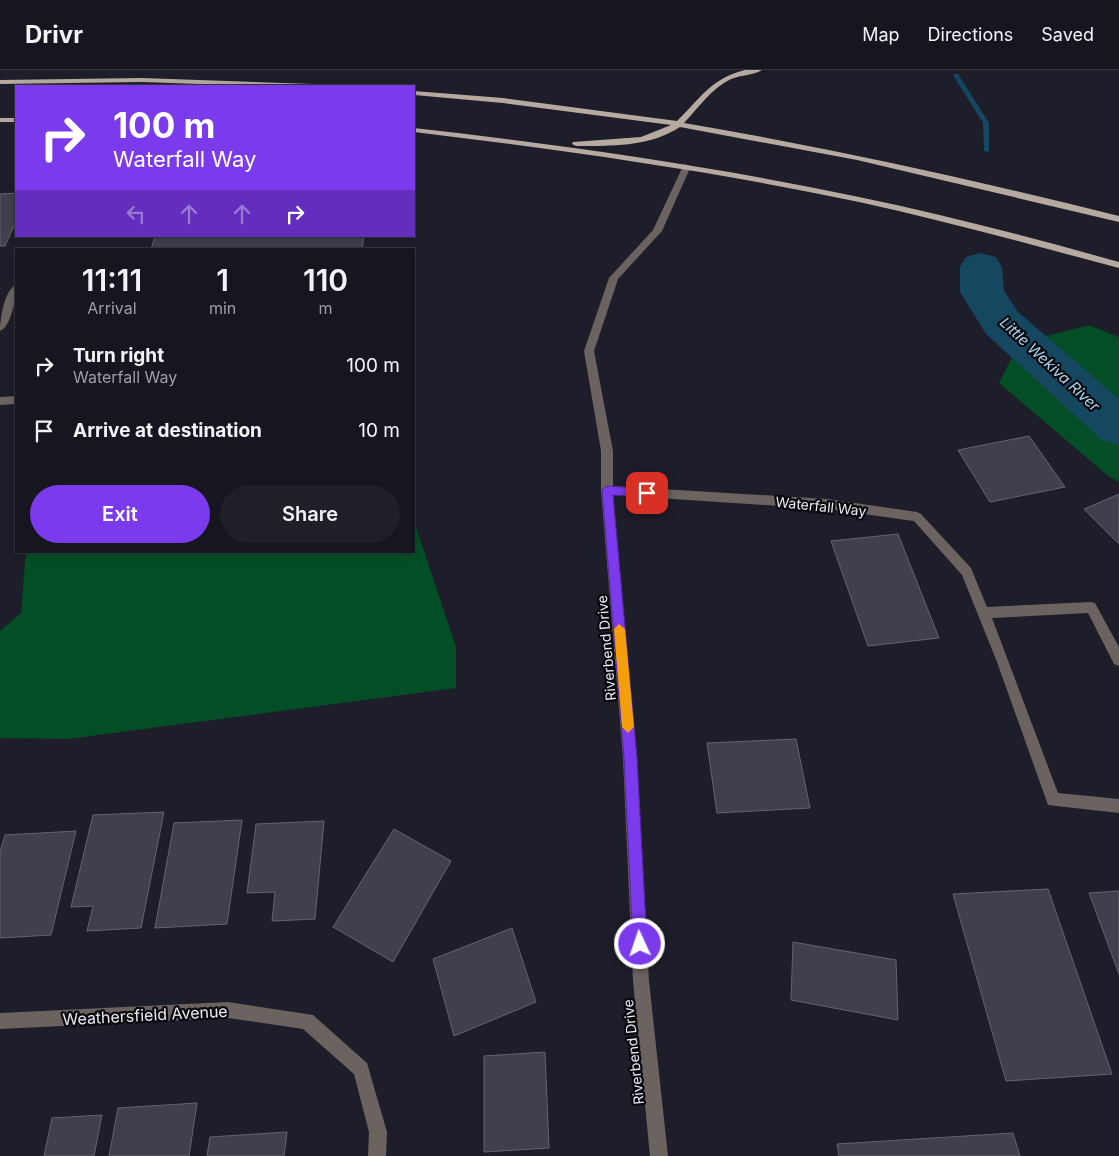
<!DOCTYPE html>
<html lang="en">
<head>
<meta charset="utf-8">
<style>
  :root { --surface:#161620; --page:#1f1f29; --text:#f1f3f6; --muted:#9e9fa5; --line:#35353e; --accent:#7c3aed }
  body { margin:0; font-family:Inter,sans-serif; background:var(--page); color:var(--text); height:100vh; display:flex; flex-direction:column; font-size:19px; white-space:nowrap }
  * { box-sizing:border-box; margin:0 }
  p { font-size:16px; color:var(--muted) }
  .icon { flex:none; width:28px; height:28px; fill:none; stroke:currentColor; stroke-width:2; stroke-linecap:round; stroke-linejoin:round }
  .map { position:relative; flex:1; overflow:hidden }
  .sheet { position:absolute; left:15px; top:178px; width:400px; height:305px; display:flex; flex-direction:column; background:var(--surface); border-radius:0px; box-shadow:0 2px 8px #0003,0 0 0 1px var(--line) }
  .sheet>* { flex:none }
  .top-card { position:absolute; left:15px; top:15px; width:400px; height:152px; border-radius:0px; box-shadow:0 2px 8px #0003,0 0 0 1px var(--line); background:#7c3aed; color:#fff; overflow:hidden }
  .pin { position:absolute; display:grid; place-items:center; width:42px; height:42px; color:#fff; margin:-21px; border-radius:10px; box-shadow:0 2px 8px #0006 }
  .me { position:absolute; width:55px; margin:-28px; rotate:357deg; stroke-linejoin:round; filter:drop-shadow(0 0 4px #0008) }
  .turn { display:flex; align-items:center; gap:18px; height:105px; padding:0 15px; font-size:22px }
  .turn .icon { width:65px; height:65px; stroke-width:2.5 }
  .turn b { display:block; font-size:35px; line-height:42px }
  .lanes { display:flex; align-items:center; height:48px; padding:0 15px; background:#0003; justify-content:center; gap:25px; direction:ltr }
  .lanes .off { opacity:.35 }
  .eta { display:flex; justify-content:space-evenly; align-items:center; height:85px; text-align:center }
  .eta b { font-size:30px; font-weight:600; line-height:35px }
  .cta { display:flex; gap:10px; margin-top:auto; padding:10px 15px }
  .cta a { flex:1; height:58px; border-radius:30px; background:var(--accent); color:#fff; font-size:20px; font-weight:600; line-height:58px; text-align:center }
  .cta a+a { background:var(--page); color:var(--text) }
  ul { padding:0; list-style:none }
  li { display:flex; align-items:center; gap:15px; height:65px; padding:0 15px }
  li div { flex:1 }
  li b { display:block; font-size:19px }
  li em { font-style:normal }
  header { display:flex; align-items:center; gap:30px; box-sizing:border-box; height:70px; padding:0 25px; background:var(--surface); border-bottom:1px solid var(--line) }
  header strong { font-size:24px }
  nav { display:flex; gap:28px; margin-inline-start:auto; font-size:18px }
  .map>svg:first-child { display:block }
  .green { fill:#034e26 }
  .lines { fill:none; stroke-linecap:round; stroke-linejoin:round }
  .stream { fill:#164761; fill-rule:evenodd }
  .river { fill:#164761; fill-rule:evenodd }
  .building { fill:#403f4d; stroke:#646372 }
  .minor { fill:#6a635f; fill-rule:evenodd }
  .major { fill:#b6a99f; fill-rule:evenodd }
  .route { fill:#7c3aed; stroke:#51269a }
  .slow { fill:#f59e0b }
  .labels { text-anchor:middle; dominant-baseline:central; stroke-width:4.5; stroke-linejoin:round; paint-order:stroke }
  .street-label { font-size:14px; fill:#eaeaf3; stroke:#08080d }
  .water-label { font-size:15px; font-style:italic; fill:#acd6f0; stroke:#08080d }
  .near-street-label { font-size:16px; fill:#eaeaf3; stroke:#08080d }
</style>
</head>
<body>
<header>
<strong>Drivr</strong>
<nav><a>Map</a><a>Directions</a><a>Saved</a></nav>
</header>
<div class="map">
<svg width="1119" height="1086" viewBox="0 0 1119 1086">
  <rect width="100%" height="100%" fill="#1e1d2a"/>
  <path class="green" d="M 1089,255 L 1119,267 L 1119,412 L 1107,405 L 999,313 L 1019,273 Z
    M 414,451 L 456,577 L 456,618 L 68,669 L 0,668 L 0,561 L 21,543 L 26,481 L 414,481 Z"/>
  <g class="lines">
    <path class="stream" d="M 954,4 L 958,4 L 989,53 L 989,82 L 984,81 L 983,53 L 953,5 Z"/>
    <path class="river" d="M 981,183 L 996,187 L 1002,197 L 1004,221 L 1018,242 L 1119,329 L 1119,375 L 1102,370 L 986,264 L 960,222 L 960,197 L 966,187 Z"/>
  </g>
  <path class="building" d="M 16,123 L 16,151 L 5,176 L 0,176 L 0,124 Z
    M 155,166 L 364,166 L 362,179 L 151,179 Z
    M 1029,366 L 1065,417 L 990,432 L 958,380 Z
    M 1119,424 L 1119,474 L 1084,439 Z
    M 898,464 L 939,568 L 868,576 L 831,471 Z
    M 796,669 L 810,738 L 717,743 L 707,673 Z
    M 164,742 L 141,858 L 87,861 L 93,836 L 71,837 L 93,745 Z
    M 242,750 L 227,854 L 155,858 L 174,753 Z
    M 324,751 L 315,849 L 272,851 L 275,822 L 247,823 L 256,754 Z
    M 394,759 L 451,791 L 393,892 L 333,857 Z
    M 76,761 L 51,865 L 0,868 L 0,782 L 5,765 Z
    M 1048,819 L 1112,1004 L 1006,1011 L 953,824 Z
    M 1119,821 L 1119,904 L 1089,823 Z
    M 512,858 L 536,932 L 454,966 L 433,889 Z
    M 793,872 L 896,890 L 898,950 L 791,930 Z
    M 545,982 L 549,1078 L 484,1082 L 484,986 Z
    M 197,1033 L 189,1086 L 109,1086 L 118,1038 Z
    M 102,1045 L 94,1086 L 44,1086 L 52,1048 Z
    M 287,1062 L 284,1086 L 207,1086 L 210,1067 Z
    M 1013,1063 L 1020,1086 L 839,1086 L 837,1074 Z"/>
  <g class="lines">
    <path class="minor" d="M 684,94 L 691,96 L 662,161 L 618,209 L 594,281 L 613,381 L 613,416 L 827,429 L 917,442 L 921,444 L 971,498 L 987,537 L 1091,532 L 1095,533 L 1119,577 L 1119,596 L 1114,594 L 1088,543 L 992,548 L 1058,723 L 1119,729 L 1119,743 L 1048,735 L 997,592 L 962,505 L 914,451 L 827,439 L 613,425 L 637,688 L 649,911 L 668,1086 L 650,1086 L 633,911 L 623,688 L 601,420 L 601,381 L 584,281 L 609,208 L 653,160 Z
      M 16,215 C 17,226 11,257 0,261 C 0,250 4,220 16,215 Z
      M 16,326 L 16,334 L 0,335 L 0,327 Z
      M 228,932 L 313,945 L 367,993 L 387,1062 L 386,1086 L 368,1086 L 369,1062 L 354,1004 L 303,959 L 228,948 L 0,959 L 0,943 Z"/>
    <path class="major" d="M 745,0 L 762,0 C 754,5 741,5 731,9 C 711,19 699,37 684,53 C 831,78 975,110 1119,146 L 1119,152 L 857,90 L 680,57 C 649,77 612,76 576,76 L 572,74 L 573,72 L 641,67 L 671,55 L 503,33 L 414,25 L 414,21 L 503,28 L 677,51 C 701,28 710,9 745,0 Z
      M 142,8 L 313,14 L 317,16 L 254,16 L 142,12 L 0,14 L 0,10 Z
      M 0,48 L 16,48 L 16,52 L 0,52 Z
      M 414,58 C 563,75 712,96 859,127 C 946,145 1033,168 1119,192 L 1119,198 C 1032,175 946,151 859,132 C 712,101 563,80 414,62 Z"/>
  </g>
  <path class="route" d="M 607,416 L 647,419 L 652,423 L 647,427 L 613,425 L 637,688 L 647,874 L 645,879 L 640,881 L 635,879 L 633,874 L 624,688 L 602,420 Z"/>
  <path class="slow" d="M 619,554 L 625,559 L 634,657 L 628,663 L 622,657 L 614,559 Z"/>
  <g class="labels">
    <g class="street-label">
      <text transform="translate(821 436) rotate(6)">Waterfall Way</text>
      <text transform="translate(606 578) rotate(-95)">Riverbend Drive</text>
      <text transform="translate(633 982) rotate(-96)">Riverbend Drive</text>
    </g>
    <g class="water-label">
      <text transform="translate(1050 294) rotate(43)">Little Wekiva River</text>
    </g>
    <g class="near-street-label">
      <text transform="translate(145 945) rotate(-3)">Weathersfield Avenue</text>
    </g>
  </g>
</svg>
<div class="pin" style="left:647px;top:423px;background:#d93025"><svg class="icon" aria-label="arrive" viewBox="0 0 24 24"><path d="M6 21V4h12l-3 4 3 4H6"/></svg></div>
<svg class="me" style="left:640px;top:874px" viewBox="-20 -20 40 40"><circle r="17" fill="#7c3aed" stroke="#fff" stroke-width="3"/><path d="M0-11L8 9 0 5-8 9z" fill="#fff"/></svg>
<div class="top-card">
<div class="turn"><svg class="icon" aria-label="right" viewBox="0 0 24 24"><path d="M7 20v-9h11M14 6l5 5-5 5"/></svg><div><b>100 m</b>Waterfall Way</div></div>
<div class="lanes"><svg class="icon off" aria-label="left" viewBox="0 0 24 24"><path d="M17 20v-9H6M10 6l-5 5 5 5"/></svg><svg class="icon off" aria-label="ahead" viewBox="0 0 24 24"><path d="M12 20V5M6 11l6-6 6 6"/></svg><svg class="icon off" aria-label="ahead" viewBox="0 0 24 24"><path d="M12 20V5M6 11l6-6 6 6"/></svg><svg class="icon" aria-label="right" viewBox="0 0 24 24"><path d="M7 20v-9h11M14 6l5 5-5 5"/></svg></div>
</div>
<section class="sheet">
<div class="eta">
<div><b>11:11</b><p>Arrival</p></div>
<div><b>1</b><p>min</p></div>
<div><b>110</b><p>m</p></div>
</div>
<ul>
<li><svg class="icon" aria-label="right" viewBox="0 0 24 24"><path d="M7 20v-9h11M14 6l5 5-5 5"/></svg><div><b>Turn right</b><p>Waterfall Way</p></div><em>100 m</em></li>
<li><svg class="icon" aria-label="arrive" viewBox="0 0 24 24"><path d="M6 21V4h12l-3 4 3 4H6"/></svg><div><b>Arrive at destination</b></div><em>10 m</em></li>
</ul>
<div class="cta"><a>Exit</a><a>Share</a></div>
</section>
</div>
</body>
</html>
